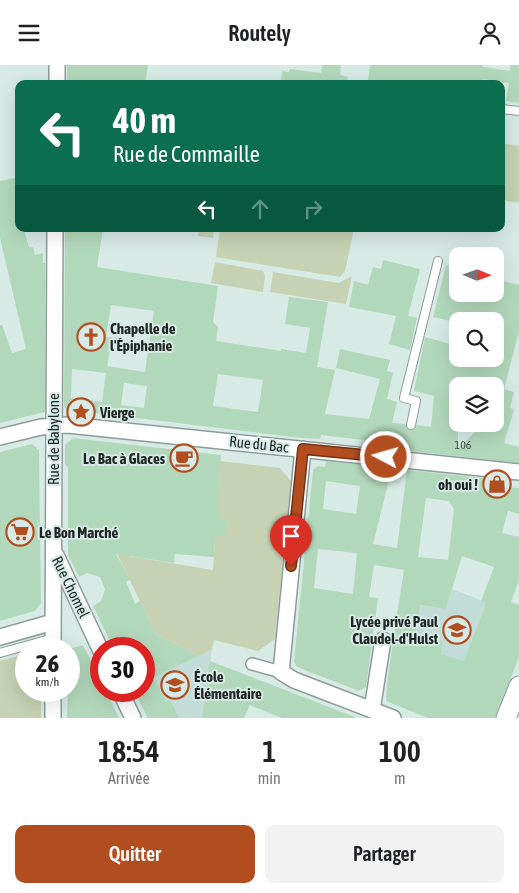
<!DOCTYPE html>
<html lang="fr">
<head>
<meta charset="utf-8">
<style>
  :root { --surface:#fff; --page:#f2f2f2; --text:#202124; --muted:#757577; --accent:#b24d20 }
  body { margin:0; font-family:"Asap Condensed",sans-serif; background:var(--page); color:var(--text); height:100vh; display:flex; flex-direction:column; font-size:19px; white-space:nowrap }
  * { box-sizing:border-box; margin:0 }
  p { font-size:16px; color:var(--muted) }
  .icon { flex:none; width:28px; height:28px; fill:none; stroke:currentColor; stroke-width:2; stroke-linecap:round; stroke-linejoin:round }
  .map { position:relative; height:653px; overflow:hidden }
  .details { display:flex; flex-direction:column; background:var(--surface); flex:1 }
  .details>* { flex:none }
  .guide { position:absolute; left:15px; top:15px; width:490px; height:152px; border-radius:10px; box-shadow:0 5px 20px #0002; background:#0b6e4f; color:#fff; overflow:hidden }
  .needle { width:32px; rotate:91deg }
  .tools { position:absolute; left:449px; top:182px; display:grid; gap:10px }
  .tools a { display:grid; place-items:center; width:55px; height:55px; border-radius:10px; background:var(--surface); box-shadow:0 5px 20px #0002; font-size:25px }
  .speed { position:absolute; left:15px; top:572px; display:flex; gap:10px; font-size:25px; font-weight:700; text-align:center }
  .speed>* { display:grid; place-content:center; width:65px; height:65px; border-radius:50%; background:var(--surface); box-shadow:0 5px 20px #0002; line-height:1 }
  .speed small { font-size:12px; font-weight:400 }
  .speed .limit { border:8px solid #d22; background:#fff; color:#111 }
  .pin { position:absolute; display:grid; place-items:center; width:42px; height:42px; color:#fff; margin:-51px -21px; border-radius:50% 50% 50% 0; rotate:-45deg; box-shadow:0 0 5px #0007 }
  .pin .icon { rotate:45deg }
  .me { position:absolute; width:55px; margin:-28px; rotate:276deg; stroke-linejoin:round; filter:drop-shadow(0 0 4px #0008) }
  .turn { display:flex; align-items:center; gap:18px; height:105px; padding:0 15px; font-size:22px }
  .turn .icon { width:65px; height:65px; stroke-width:2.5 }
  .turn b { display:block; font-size:35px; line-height:42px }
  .lanes { display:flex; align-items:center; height:48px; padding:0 15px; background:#0003; justify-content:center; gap:25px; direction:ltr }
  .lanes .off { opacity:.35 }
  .eta { display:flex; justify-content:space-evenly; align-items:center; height:85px; text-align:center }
  .eta b { font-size:30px; font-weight:600; line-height:35px }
  .cta { display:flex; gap:10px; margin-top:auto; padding:10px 15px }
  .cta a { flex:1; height:58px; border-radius:10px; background:var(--accent); color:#fff; font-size:20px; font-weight:600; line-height:58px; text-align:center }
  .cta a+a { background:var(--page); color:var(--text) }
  header { display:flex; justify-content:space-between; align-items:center; height:65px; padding:0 15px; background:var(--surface); font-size:22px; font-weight:600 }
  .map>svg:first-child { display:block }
  .built { fill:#c2ddd7 }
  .green { fill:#c6d2b3 }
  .building { fill:#b2d8bb; fill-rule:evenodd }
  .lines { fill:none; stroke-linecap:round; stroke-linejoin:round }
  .service-casing { stroke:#8c9d99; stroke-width:10 }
  .pedestrian-casing { stroke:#8c9d99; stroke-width:14 }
  .minor-casing { stroke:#8c9d99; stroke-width:18 }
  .tertiary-casing { stroke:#8c9d99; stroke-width:21 }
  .service { stroke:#fff; stroke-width:8 }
  .pedestrian { stroke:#fff; stroke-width:11 }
  .minor { stroke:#fff; stroke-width:15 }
  .tertiary { stroke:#fff; stroke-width:19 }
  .route-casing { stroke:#743215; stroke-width:12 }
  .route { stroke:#b24d20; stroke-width:9 }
  .labels { text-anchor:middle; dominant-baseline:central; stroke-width:4; stroke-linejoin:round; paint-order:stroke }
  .number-label { font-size:12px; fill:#435249 }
  .poi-label { font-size:15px; font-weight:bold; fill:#1e2523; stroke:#d7eae5; text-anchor:start }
  .street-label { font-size:15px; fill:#1e2523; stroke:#d7eae5 }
</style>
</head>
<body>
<header><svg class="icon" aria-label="menu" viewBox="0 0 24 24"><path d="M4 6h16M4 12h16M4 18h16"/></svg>Routely<svg class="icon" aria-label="person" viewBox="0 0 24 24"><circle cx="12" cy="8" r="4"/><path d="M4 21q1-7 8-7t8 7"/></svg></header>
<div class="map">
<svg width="519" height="653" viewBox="0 0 519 653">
  <rect width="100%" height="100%" fill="#d7eae5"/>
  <path class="built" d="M 452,524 L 519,550 L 511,612 L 435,587 L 392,580 L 399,537 L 446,544 Z
    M 212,584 L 202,653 L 148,653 L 134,626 L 144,626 L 144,617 Z"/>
  <path class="green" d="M 501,78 L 519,81 L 519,138 L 501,135 Z
    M 199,164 L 214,164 L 213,173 L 198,171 Z
    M 220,164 L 354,164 L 345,206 L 340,212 L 216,192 Z
    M 215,197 L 263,206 L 265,211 L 263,227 L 211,218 Z
    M 273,207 L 339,218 L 352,211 L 346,239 L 270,227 Z
    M 220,396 L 280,403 L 291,416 L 275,574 L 258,586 L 214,575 L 212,584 L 198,591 L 156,569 L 117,489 L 213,505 Z
    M 26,589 L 26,598 L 21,607 L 26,615 L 26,626 L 37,626 L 38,633 L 41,633 L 41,653 L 0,653 L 0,596 Z"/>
  <path class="building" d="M 67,0 L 148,0 L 145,19 L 95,15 L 94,19 L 67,19 Z
    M 322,0 L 341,0 L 340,10 L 348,12 L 347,19 L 281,19 L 282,6 L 289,7 L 290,4 L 321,8 Z
    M 370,0 L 481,0 L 484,2 L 510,6 L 511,0 L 519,0 L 519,38 L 506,36 L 509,18 L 483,14 L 482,19 L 393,19 L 368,15 Z
    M 19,112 L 19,164 L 24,164 L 29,183 L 33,182 L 35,190 L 43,188 L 43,198 L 45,198 L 45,347 L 0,358 L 0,260 L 2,260 L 12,288 L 26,284 L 0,173 L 0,116 Z
    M 65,164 L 103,164 L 97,202 L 218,221 L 213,257 L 218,262 L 216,276 L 281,286 L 281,284 L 306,288 L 310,263 L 285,259 L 289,232 L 328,237 L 317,302 L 335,305 L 325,349 L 369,354 L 380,314 L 336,303 L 340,284 L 390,295 L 387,306 L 393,308 L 387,334 L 397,337 L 392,358 L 405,359 L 410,366 L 417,360 L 431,362 L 434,331 L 414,326 L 425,272 L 458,281 L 458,294 L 495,294 L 495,256 L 458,256 L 458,258 L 433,252 L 446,200 L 458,202 L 458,229 L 495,229 L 495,214 L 519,220 L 519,266 L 504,324 L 514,327 L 510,343 L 514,344 L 504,378 L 519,382 L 519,398 L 410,386 L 410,382 L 406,378 L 401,380 L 399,385 L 362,381 L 364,375 L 321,370 L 320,374 L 302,373 L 71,345 L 70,349 L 64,341 ZM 111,240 L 154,246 L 145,307 L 107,301 L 102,337 L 71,333 L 72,304 L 106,308 L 112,272 L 106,272 ZM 218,309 L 263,315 L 258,347 L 213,341 ZM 124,318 L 147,321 L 144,343 L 121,340 ZM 458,321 L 495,321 L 495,359 L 483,359 L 458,384 Z
    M 383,195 L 420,204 L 408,251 L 417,253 L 410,285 L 389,279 L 396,251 L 349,242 L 354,216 L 368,220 L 373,202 L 381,204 Z
    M 73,373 L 221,390 L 217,449 L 221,449 L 220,455 L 227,455 L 226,470 L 215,470 L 214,492 L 175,489 L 174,498 L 116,489 L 130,515 L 126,517 L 135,539 L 140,536 L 156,569 L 198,591 L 154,612 L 166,637 L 170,635 L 179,653 L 148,653 L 134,626 L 144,626 L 144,584 L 114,584 L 93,541 L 101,536 L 105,524 L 100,512 L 87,508 L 79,512 L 68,490 L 68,403 L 65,399 L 65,380 Z
    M 32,379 L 39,385 L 39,391 L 41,538 L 35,546 L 0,556 L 0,387 Z
    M 326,396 L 392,403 L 373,479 L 397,483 L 407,405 L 504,415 L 502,422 L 519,423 L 519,449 L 508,446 L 502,468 L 519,472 L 519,515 L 511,537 L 519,540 L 519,592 L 495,653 L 428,653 L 386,636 L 388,610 L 404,505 L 374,500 L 369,532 L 378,533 L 366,622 L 359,626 L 297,602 L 294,597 L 313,405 L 318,401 L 325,402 ZM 326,416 L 360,421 L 356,449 L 323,444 ZM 426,433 L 449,436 L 454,444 L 448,495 L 418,492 ZM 318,484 L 357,488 L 353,529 L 314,523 ZM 462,491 L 494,502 L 481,536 L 486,538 L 464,596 L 441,589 L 443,576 L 415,572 L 420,540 L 446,544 Z
    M 83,580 L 101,616 L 101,626 L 106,626 L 119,653 L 67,653 L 69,584 Z
    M 210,596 L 355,652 L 355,653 L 282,653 L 250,640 L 244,653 L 202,653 Z"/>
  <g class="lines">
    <g class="service-casing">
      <path id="service" d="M 501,44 L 519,46
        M 411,360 L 416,336 L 404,333 L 438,196
        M 403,394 L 405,384
        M 0,588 L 54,573"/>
    </g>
    <g class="pedestrian-casing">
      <path id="pedestrian" d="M 252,599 L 281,607"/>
    </g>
    <g class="minor-casing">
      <path id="minor" d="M 57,19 L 57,0
        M 0,372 L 41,362 L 68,360 L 519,407
        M 303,384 L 281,607 L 294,615 L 393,653
        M 56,490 L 101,586
        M 0,572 L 53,557
        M 53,584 L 55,164
        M 120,626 L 133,653
        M 372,645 L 383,575
        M 53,653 L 53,626"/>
    </g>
    <g class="tertiary-casing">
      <path id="tertiary" d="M 506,653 L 519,621"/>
    </g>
    <use href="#service" class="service"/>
    <use href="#pedestrian" class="pedestrian"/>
    <use href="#minor" class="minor"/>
    <use href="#tertiary" class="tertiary"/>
  </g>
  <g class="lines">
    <g class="route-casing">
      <path id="route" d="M 291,501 L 303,384 L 386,392"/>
    </g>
    <use href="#route" class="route"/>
  </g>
  <defs>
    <g id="church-ring" transform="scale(1.4375)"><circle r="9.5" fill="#d7eae5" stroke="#b24d20" stroke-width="1.5"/><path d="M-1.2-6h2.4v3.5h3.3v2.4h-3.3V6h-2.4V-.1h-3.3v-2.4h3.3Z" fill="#b24d20"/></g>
    <g id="sight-ring" transform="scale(1.4375)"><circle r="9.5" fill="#d7eae5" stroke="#b24d20" stroke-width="1.5"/><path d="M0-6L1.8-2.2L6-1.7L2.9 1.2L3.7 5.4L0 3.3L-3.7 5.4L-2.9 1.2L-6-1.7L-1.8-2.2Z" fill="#b24d20"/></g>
    <g id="cafe-ring" transform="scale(1.4375)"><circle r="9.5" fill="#d7eae5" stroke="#b24d20" stroke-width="1.5"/><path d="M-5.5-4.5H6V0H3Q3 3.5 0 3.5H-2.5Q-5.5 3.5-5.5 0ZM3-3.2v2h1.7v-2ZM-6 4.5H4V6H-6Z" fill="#b24d20"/></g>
    <g id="shop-ring" transform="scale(1.4375)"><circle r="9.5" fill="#d7eae5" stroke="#b24d20" stroke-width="1.5"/><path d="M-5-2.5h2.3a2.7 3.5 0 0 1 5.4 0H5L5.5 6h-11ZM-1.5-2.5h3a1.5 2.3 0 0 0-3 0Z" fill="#b24d20"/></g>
    <g id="supermarket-ring" transform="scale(1.4375)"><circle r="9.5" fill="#d7eae5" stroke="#b24d20" stroke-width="1.5"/><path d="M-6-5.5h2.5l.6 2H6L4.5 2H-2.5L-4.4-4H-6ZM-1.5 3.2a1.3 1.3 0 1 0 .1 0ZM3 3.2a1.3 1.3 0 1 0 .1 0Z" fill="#b24d20"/></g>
    <g id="school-ring" transform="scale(1.4375)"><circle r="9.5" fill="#d7eae5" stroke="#b24d20" stroke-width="1.5"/><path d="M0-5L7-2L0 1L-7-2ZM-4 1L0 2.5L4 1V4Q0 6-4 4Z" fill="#b24d20"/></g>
  </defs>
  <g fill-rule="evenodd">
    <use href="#church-ring" x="91" y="272"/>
    <use href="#sight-ring" x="81" y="347"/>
    <use href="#cafe-ring" x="184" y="393"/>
    <use href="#shop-ring" x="497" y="419"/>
    <use href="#supermarket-ring" x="20" y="467"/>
    <use href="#school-ring" x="457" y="565"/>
    <use href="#school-ring" x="175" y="620"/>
  </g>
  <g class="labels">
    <g class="number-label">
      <text x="463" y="380">106</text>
    </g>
    <g class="poi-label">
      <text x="110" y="263">Chapelle de<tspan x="110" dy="17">l'Épiphanie</tspan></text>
      <text x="100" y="347">Vierge</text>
      <text x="165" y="393" text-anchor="end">Le Bac à Glaces</text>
      <text x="478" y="419" text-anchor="end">oh oui !</text>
      <text x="39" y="467">Le Bon Marché</text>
      <text x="438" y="556" text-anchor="end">Lycée privé Paul<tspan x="438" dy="17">Claudel-d'Hulst</tspan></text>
      <text x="194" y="611">École<tspan x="194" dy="17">Élémentaire</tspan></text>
    </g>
    <g class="street-label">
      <text transform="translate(53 374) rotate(-90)">Rue de Babylone</text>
      <text transform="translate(259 379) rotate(6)">Rue du Bac</text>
      <text transform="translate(71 522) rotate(64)">Rue Chomel</text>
    </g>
  </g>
</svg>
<div class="tools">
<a><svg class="needle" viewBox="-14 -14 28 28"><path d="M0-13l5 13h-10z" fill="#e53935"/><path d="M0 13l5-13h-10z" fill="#757577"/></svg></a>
<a><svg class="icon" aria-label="search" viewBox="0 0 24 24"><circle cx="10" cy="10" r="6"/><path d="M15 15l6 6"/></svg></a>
<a><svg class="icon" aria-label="layers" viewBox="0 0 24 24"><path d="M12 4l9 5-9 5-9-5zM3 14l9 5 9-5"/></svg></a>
</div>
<div class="speed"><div>26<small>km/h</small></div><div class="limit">30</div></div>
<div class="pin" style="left:291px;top:501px;background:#d93025"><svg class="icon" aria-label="arrive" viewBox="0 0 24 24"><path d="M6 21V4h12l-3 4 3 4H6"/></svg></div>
<svg class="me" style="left:386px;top:392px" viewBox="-20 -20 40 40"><circle r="17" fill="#b24d20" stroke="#fff" stroke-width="3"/><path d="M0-11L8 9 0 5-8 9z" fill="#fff"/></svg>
<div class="guide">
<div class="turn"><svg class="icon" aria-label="left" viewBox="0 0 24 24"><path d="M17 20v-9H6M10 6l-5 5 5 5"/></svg><div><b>40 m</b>Rue de Commaille</div></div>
<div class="lanes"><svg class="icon" aria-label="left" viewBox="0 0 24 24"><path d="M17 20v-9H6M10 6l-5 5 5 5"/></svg><svg class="icon off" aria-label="ahead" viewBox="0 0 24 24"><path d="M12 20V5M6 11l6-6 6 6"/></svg><svg class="icon off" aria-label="right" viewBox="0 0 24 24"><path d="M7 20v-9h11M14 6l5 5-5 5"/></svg></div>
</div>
</div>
<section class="details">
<div class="eta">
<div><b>18:54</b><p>Arrivée</p></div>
<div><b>1</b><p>min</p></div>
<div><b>100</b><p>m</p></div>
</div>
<div class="cta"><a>Quitter</a><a>Partager</a></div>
</section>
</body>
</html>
